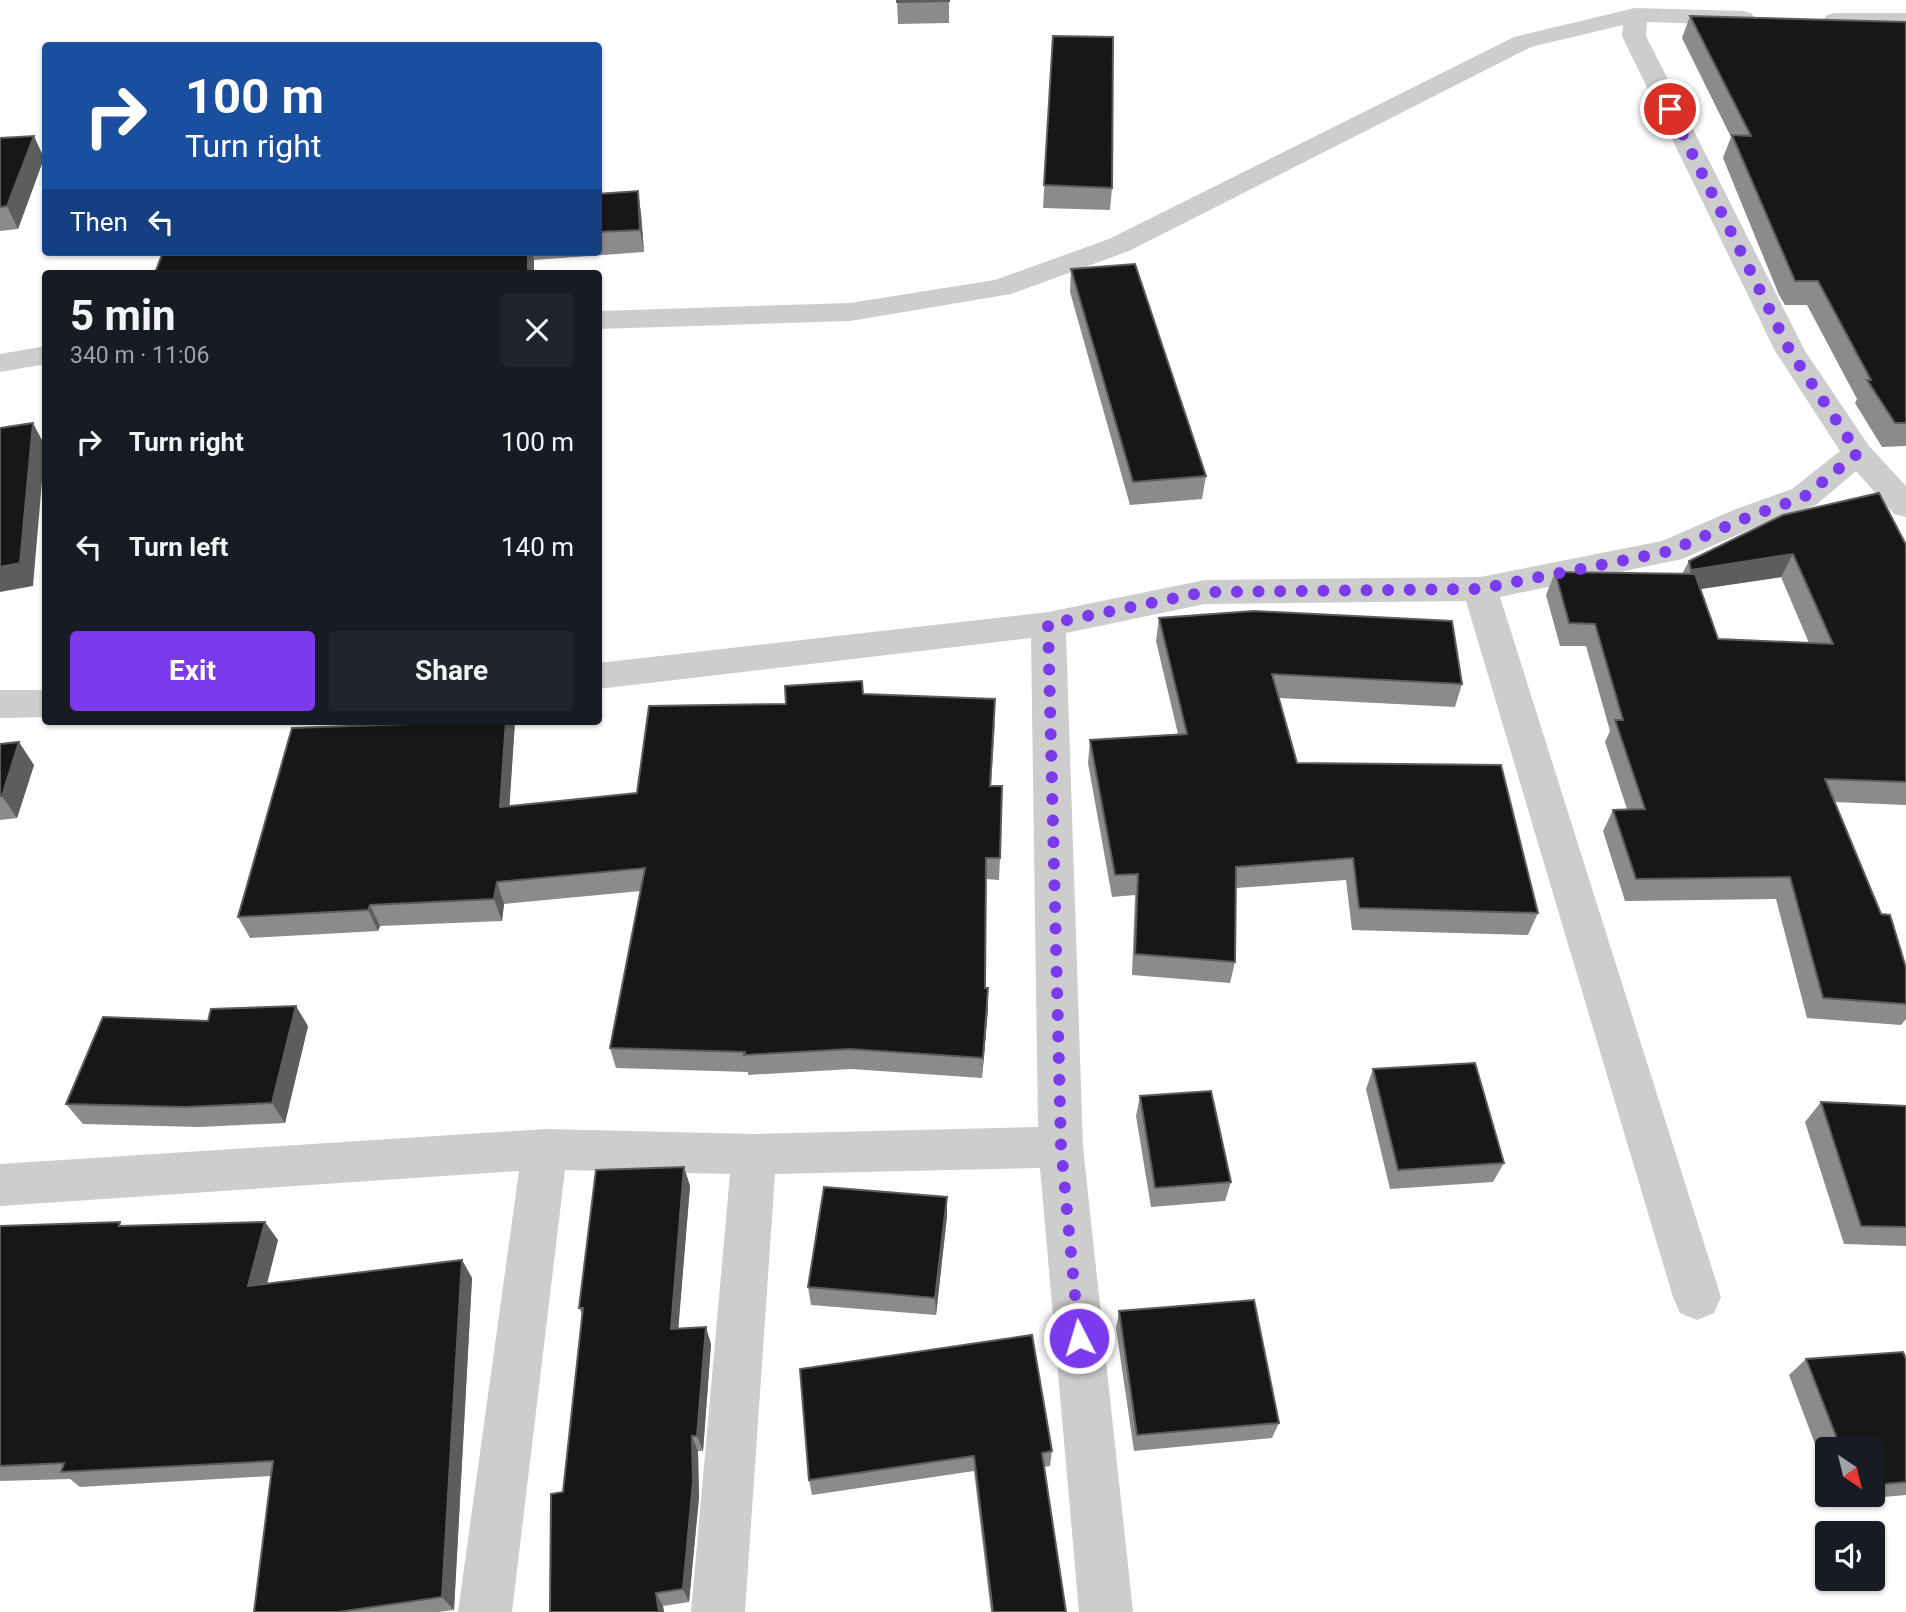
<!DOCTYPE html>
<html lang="en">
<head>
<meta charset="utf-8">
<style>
  :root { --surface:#171b24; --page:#20242c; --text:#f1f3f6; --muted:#9ea1a6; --accent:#7c3aed }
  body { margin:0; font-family:Roboto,sans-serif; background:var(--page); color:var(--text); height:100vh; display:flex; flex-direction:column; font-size:26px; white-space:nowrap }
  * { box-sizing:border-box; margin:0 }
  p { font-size:23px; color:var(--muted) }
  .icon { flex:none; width:38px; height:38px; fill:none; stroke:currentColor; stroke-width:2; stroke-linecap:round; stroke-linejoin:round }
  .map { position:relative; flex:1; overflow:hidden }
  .panel { position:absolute; left:42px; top:270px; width:560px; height:455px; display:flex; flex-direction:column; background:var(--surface); border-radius:7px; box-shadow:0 2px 5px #0004 }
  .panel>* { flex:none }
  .hud { position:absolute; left:42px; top:42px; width:560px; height:214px; border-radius:7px; box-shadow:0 2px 5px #0004; background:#1a4fa0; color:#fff; overflow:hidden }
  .needle { width:46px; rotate:145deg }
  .tools { position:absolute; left:1815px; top:1437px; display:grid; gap:14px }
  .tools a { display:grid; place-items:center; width:70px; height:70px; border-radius:7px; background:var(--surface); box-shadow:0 2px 5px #0004; font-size:35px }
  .pin { position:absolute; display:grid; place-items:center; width:60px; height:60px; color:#fff; margin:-30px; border:4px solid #fff; border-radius:50%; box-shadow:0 2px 7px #0007 }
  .me { position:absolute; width:77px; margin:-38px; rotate:355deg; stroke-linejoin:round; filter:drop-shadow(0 0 5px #0008) }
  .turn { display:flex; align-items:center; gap:24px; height:147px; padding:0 28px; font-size:32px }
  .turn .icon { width:91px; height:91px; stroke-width:2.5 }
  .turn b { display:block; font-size:49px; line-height:60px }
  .then { display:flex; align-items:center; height:66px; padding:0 28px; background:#0003; gap:14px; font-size:26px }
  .round { display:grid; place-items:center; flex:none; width:74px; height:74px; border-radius:7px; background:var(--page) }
  .head { display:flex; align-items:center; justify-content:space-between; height:119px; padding:0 28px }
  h1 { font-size:42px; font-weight:700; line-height:52px }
  .primary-button { display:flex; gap:14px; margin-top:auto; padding:14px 28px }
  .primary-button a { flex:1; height:80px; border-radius:7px; background:var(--accent); color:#fff; font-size:28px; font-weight:700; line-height:80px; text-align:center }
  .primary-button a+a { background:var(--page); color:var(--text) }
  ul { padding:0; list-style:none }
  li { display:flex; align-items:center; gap:21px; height:105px; padding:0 28px }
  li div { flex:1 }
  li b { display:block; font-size:26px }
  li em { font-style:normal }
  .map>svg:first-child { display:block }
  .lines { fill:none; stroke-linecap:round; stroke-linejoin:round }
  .minor { fill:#cdcdcd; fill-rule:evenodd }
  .wall { fill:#8b8b8b; fill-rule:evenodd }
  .shaded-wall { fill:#5d5d5d }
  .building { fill:#171717; stroke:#5d5d5d; stroke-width:2 }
  .route { stroke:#7c3aed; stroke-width:12; stroke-dasharray:0 21.6 }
</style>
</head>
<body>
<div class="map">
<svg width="1906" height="1612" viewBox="0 0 1906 1612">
  <rect width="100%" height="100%" fill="#fff"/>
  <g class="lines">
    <path class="minor" d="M 1635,8 L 1743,11 L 1751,13 L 1755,18 L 1751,23 L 1743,25 L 1647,22 L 1646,36 L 1805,351 L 1869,446 L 1906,486 L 1906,517 L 1894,514 L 1856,471 L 1816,505 L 1760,525 L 1682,559 L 1500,597 L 1721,1297 L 1714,1313 L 1697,1320 L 1680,1313 L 1673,1297 L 1466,601 L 1205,604 L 1066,633 L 1083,1147 L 1133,1612 L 1079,1612 L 1040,1168 L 775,1174 L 745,1612 L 691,1612 L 730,1174 L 565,1170 L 512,1612 L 458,1612 L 519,1171 L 0,1206 L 0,1164 L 545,1129 L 754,1134 L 1038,1127 L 1031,638 L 598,689 L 598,663 L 1048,612 L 1205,580 L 1480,577 L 1662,541 L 1736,509 L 1792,489 L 1840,451 L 1775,351 L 1622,36 L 1623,25 L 1531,47 L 1129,251 L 1011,294 L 850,321 L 598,329 L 598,311 L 850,303 L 995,280 L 1109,239 L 1514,37 Z
      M 1835,13 L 1906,13 L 1906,27 L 1827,25 L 1823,20 L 1827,15 Z
      M 46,346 L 46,364 L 0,372 L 0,354 Z
      M 0,690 L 46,690 L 46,717 L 0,718 Z"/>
  </g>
  <path class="wall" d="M 897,0 L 949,0 L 949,23 L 898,24 Z
    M 1690,16 L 1906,22 L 1906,446 L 1882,447 L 1855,403 L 1857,399 L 1807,305 L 1785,305 L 1779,295 L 1723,158 L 1731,137 L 1682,38 Z
    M 1053,36 L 1112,188 L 1110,210 L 1043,208 Z
    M 0,138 L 44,158 L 18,229 L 0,231 Z
    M 638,191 L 641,214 L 644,252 L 534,260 L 163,252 L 598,252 L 598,194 Z
    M 1071,269 L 1206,476 L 1202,499 L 1130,505 L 1070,292 Z
    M 1906,545 L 1906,805 L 1834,802 L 1881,914 L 1906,968 L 1906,1019 L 1901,1025 L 1807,1018 L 1776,899 L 1625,901 L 1603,831 L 1613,810 L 1627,809 L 1605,742 L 1610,731 L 1586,646 L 1560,646 L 1546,595 L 1555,572 L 1682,574 L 1689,561 ZM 1781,577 L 1809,643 L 1718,639 L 1700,589 Z
    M 1159,618 L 1462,684 L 1455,707 L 1279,698 L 1297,763 L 1538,913 L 1528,935 L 1352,930 L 1346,880 L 1236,888 L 1235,962 L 1230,983 L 1132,975 L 1135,895 L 1112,897 L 1088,763 L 1090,740 L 1178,734 L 1156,641 Z
    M 863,694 L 995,722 L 991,786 L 1000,858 L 999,880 L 986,879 L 985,988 L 988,1009 L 982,1078 L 851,1069 L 748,1075 L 748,1072 L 616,1068 L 610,1048 L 641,891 L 504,904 L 502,921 L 380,926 L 378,931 L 250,938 L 238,917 L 411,724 L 411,721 L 515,721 L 509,806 L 637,793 L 786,704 Z
    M 0,744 L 34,765 L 17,818 L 0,820 Z
    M 308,1026 L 285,1123 L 199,1127 L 83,1124 L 66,1104 Z
    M 1373,1069 L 1504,1163 L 1493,1182 L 1390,1189 L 1366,1089 Z
    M 1140,1096 L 1231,1182 L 1225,1201 L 1151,1207 L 1136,1116 Z
    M 1821,1102 L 1906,1106 L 1906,1246 L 1844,1244 L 1805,1122 Z
    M 684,1167 L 690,1186 L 678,1328 L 711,1344 L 703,1451 L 698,1451 L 699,1497 L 689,1602 L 663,1606 L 664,1612 L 550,1612 L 582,1314 L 579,1308 Z
    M 947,1216 L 936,1315 L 811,1305 L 808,1287 Z
    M 0,1226 L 123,1226 L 278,1240 L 267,1284 L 462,1260 L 472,1278 L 454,1610 L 438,1612 L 254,1612 L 271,1476 L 80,1487 L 70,1479 L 0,1481 Z
    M 1119,1311 L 1279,1423 L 1272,1438 L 1134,1451 L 1116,1328 Z
    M 1806,1359 L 1906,1359 L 1906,1495 L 1836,1501 L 1834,1494 L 1872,1494 L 1872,1449 L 1827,1449 L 1827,1476 L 1789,1375 Z
    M 800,1369 L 1052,1451 L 1050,1466 L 1044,1467 L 1066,1612 L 991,1612 L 974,1471 L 812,1495 L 809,1480 Z"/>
  <path class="shaded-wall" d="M 34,136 L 44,158 L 18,229 L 7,206 Z
    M 638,191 L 641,214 L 644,252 L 640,230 Z
    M 528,252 L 532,252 L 534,260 L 534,273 L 528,273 Z
    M 33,423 L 45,446 L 33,586 L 0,592 L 0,567 Z
    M 1793,554 L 1781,577 L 1681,592 L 1691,570 Z
    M 506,721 L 515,721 L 508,829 L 500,807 Z
    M 19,742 L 34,765 L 17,818 L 2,796 Z
    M 497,882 L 504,904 L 502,921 L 494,899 Z
    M 370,905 L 380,926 L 378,931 L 368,910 Z
    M 988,988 L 988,1009 L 982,1078 L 983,1058 Z
    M 296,1006 L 308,1026 L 285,1123 L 272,1103 Z
    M 684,1167 L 690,1186 L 677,1345 L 671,1329 Z
    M 947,1197 L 947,1216 L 936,1315 L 935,1298 Z
    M 265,1222 L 278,1240 L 262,1303 L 248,1286 Z
    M 462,1260 L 472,1278 L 454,1610 L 442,1597 Z
    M 706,1327 L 711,1344 L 703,1451 L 697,1436 Z
    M 692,1436 L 698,1451 L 699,1497 L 689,1602 L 683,1589 Z
    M 656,1593 L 663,1606 L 664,1612 L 659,1612 Z"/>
  <path class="building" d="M 897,0 L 949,0 L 949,1 L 897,2 Z
    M 1690,16 L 1906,22 L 1906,423 L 1895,423 L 1867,380 L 1871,380 L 1818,281 L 1795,281 L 1732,135 L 1751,136 Z
    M 1053,36 L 1113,37 L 1112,188 L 1044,185 Z
    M 34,136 L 7,206 L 0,207 L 0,138 Z
    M 638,191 L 640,230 L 598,232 L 598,194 Z
    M 163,252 L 528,252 L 528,273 L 155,273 Z
    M 1135,264 L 1206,476 L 1133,482 L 1071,269 Z
    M 33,423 L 20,563 L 0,567 L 0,428 Z
    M 1879,493 L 1906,545 L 1906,782 L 1825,779 L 1881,914 L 1890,915 L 1906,968 L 1906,1004 L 1823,998 L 1790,877 L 1636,879 L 1613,810 L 1645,809 L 1615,720 L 1623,720 L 1595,624 L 1569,623 L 1555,572 L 1695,574 L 1718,639 L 1833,644 L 1793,554 L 1691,570 L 1689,561 L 1783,515 Z
    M 1254,611 L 1452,621 L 1462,684 L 1272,674 L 1297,763 L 1501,765 L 1538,913 L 1359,908 L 1353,858 L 1236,867 L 1235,962 L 1135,954 L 1138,874 L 1115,875 L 1090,740 L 1187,734 L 1159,618 Z
    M 862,681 L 863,694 L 995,699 L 990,786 L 1002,786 L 1000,858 L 986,858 L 985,988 L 988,988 L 983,1058 L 850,1049 L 744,1055 L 745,1052 L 610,1048 L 645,868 L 497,882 L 494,899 L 370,905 L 368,910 L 238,917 L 292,728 L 411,724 L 411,721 L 506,721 L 500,807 L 637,793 L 649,706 L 786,704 L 785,686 Z
    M 19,742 L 2,796 L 0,796 L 0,744 Z
    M 296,1006 L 272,1103 L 185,1107 L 66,1104 L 103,1017 L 208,1021 L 211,1009 Z
    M 1475,1063 L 1504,1163 L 1398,1170 L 1373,1069 Z
    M 1211,1091 L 1231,1182 L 1155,1188 L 1140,1096 Z
    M 1821,1102 L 1906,1106 L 1906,1227 L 1861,1226 Z
    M 684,1167 L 671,1329 L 706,1327 L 697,1436 L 692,1436 L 693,1482 L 683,1589 L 656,1593 L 659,1612 L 550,1612 L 551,1494 L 563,1492 L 583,1308 L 579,1308 L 596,1170 Z
    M 824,1187 L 947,1197 L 935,1298 L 808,1287 Z
    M 120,1222 L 119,1226 L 265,1222 L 248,1286 L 462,1260 L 442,1597 L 338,1612 L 254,1612 L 273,1461 L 61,1472 L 64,1463 L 0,1466 L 0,1226 Z
    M 1254,1300 L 1279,1423 L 1137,1435 L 1119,1311 Z
    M 1032,1335 L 1052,1451 L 1042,1453 L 1066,1612 L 993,1612 L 974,1456 L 809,1480 L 800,1369 Z
    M 1903,1352 L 1906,1359 L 1906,1482 L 1872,1485 L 1872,1449 L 1841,1449 L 1806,1359 Z"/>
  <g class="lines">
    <path class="route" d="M 1079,1338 L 1061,1147 L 1048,624 L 1205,592 L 1480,589 L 1670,551 L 1748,517 L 1804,497 L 1858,453 L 1790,351 L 1670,109"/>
  </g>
</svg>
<div class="tools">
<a><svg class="needle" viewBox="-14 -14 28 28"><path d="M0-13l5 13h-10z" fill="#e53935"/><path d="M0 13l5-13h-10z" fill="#9ea1a6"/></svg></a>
<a><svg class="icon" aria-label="sound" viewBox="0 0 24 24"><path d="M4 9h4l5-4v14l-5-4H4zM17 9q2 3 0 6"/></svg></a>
</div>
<div class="pin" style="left:1670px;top:109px;background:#d93025"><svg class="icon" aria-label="arrive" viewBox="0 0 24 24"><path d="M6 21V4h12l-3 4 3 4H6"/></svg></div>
<svg class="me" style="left:1079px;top:1338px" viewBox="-20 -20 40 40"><circle r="17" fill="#7c3aed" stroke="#fff" stroke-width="3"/><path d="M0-11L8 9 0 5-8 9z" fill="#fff"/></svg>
<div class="hud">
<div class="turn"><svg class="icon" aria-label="right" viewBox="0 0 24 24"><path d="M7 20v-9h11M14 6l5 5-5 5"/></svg><div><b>100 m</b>Turn right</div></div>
<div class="then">Then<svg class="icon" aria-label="left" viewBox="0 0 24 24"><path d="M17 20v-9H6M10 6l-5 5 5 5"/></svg></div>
</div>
<section class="panel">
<div class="head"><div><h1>5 min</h1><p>340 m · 11:06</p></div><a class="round"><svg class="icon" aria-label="close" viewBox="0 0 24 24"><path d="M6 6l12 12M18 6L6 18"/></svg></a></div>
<ul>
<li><svg class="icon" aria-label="right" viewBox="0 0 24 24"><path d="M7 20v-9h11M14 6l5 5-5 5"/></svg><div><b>Turn right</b></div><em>100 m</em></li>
<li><svg class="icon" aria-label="left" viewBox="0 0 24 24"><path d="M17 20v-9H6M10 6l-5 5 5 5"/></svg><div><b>Turn left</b></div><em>140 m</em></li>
</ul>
<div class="primary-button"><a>Exit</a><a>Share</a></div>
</section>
</div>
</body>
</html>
